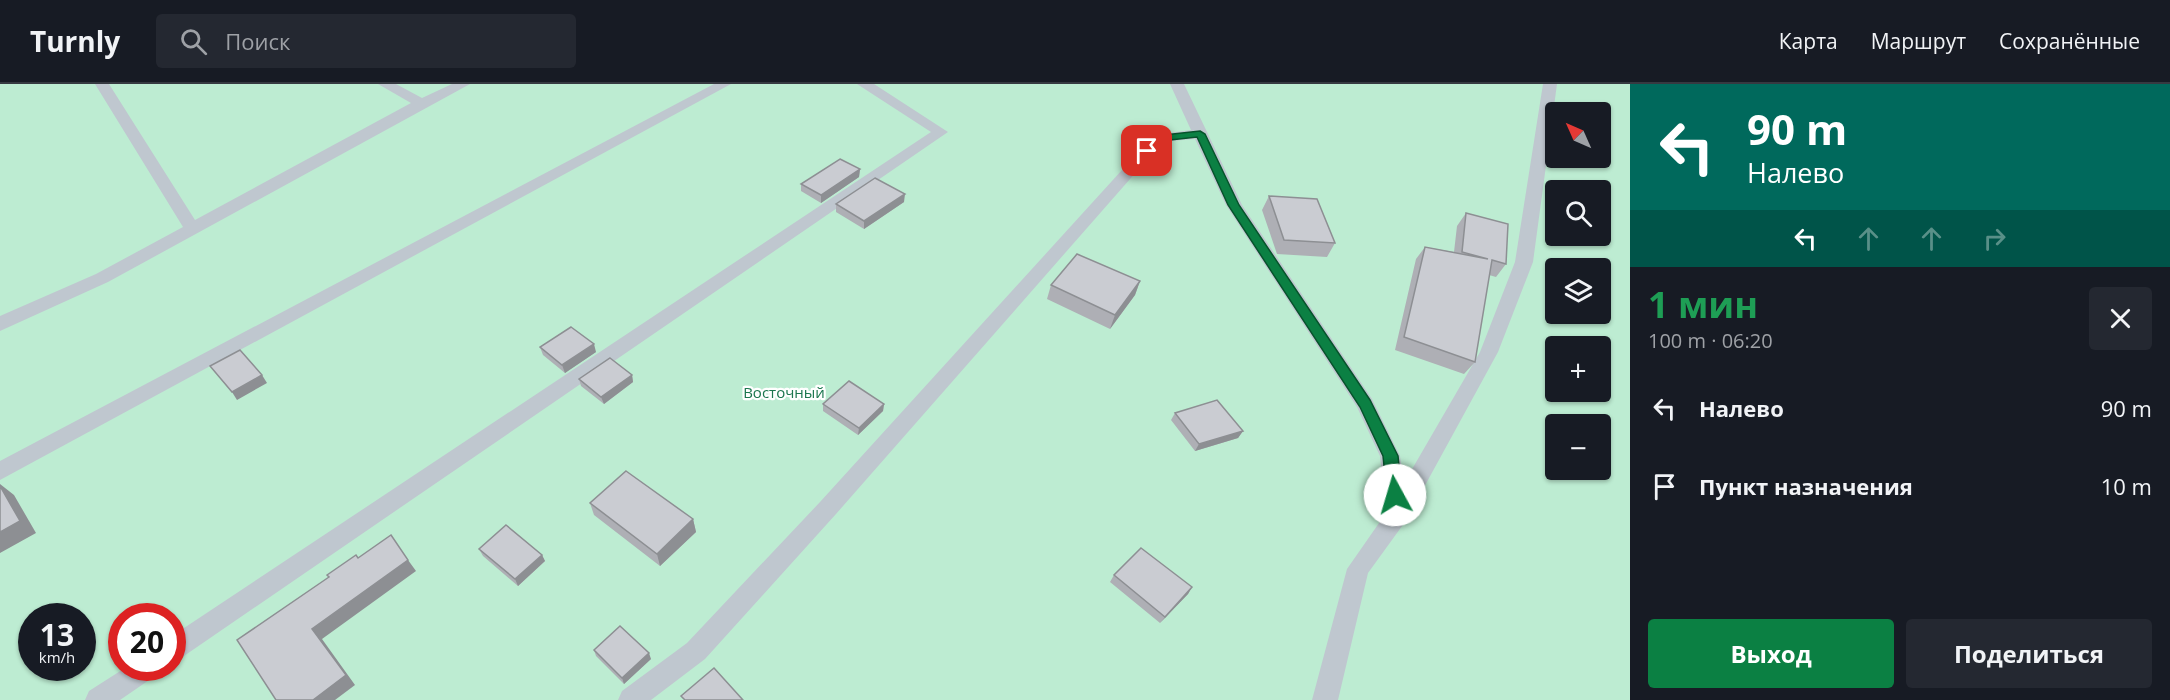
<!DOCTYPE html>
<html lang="ru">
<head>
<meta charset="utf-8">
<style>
  :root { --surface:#171b24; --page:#242831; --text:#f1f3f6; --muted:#9ea1a6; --line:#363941; --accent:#0b8043 }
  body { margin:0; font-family:"Open Sans",sans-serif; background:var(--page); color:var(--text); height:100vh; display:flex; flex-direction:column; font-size:22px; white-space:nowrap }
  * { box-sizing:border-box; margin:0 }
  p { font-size:20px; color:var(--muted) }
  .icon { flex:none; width:33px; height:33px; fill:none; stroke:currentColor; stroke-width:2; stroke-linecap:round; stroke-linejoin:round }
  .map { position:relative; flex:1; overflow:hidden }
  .side { display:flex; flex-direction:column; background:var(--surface); width:540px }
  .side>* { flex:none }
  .hud { background:#00695c; color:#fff; overflow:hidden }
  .needle { width:39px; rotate:315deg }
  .controls { position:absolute; left:1545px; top:18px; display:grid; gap:12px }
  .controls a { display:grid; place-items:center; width:66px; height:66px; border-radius:6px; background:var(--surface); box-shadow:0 2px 4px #0004; font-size:30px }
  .speed { position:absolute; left:18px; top:519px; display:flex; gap:12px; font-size:30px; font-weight:700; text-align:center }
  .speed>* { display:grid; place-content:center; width:78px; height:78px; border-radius:50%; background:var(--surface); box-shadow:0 2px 4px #0004; line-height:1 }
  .speed small { font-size:15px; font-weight:400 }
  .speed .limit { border:9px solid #d22; background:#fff; color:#111 }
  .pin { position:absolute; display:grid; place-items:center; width:51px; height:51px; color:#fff; margin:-26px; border-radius:12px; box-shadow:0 3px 9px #0006 }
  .me { position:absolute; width:66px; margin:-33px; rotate:354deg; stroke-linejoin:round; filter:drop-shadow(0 0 4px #0008) }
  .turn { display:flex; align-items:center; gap:21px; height:126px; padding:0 18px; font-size:27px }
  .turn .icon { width:78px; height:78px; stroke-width:2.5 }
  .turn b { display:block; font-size:42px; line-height:51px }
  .lanes { display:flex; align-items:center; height:57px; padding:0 18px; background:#0003; justify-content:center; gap:30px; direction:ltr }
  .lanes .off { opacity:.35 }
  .round { display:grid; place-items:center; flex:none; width:63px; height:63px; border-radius:6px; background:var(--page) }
  .headline { display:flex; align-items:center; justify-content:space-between; height:102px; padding:0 18px }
  h1 { font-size:36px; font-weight:700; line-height:45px; color:#1e9e55 }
  .button { display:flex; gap:12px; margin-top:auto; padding:12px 18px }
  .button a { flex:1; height:69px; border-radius:6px; background:var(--accent); color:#fff; font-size:24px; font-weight:700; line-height:69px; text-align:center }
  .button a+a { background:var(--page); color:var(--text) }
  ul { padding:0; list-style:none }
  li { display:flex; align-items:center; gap:18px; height:78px; padding:0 18px }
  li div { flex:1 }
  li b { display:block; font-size:22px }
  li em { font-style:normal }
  header { display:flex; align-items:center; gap:36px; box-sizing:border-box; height:84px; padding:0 30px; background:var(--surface); border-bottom:2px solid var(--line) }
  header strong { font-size:28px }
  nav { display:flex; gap:33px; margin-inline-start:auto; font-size:21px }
  .search { width:420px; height:54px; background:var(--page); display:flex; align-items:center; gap:15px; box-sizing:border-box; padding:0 21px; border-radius:6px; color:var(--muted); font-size:22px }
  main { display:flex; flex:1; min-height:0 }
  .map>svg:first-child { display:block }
  .green { fill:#bdecd2; fill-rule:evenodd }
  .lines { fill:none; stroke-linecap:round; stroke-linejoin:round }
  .lane { fill:#bfc7cf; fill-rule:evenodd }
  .wall { fill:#aeafb5 }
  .shaded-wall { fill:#8d8f93 }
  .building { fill:#caccd2; stroke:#8d8f93; stroke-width:1.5 }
  .route { fill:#0b8043; stroke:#07532c; stroke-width:1.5 }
  .labels { text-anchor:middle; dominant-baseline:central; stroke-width:4.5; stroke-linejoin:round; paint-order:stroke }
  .park-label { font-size:15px; fill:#1c764e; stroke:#fff }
</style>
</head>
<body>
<header>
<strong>Turnly</strong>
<div class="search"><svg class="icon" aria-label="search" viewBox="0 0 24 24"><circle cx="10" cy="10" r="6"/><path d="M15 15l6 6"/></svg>Поиск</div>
<nav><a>Карта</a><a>Маршрут</a><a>Сохранённые</a></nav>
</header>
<main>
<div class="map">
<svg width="1630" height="616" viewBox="0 0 1630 616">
  <rect width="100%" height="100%" fill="#f0eded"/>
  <path class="green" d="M 0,0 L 1630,0 L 1630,616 L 0,616 ZM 1556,28 L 1600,28 L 1600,74 L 1556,74 ZM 1556,106 L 1600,106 L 1600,152 L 1556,152 ZM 1556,184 L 1600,184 L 1600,230 L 1556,230 ZM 1556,262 L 1600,262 L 1600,308 L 1556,308 ZM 1556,340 L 1600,340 L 1600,386 L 1556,386 ZM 32,532 L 82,532 L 82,584 L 32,584 ZM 122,532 L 172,532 L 172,584 L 122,584 Z"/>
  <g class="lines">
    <path class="lane" d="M 95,0 L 109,0 L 195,136 L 411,19 L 378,0 L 396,0 L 422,14 L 452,0 L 470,0 L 108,198 L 0,247 L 0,232 L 96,190 L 183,143 Z
      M 714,0 L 731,0 L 0,396 L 0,377 Z
      M 857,0 L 874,0 L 948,48 L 181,574 L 172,577 L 172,552 L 931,48 Z
      M 1170,0 L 1184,0 L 1242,121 L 1372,315 L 1400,372 L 1404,399 L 1480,268 L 1515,178 L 1543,0 L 1557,0 L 1533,178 L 1498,268 L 1405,438 L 1368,489 L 1338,616 L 1312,616 L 1347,485 L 1386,429 L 1380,372 L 1357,323 L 1226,121 L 1195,55 L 1171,57 L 1152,70 L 836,430 L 705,575 L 651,616 L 618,616 L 622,607 L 687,559 L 820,418 L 1142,64 L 1162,50 L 1191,46 Z
      M 125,584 L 158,584 L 155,592 L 120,616 L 85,616 L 89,607 Z"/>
  </g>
  <path class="wall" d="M 860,85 L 859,93 L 821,119 L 801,107 L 801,100 Z
    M 1269,112 L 1335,159 L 1327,173 L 1277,170 L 1262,126 Z
    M 904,118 L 864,145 L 836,128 L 836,120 Z
    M 1466,129 L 1506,180 L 1496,193 L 1489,191 L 1475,278 L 1464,290 L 1395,266 L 1416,175 L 1425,163 L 1454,168 L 1457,142 Z
    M 1140,197 L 1135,211 L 1110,245 L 1047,215 L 1051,201 Z
    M 540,263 L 596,268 L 565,289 L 543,271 Z
    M 632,291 L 633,298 L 604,320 L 581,302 L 579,295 Z
    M 823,320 L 884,320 L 883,327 L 858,351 L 823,327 Z
    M 1175,329 L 1243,347 L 1238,354 L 1195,367 L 1171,336 Z
    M 590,419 L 693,435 L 696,448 L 660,482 L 594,431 Z
    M 479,465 L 542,471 L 545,477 L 518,502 L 483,472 Z
    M 1114,491 L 1192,503 L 1188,510 L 1160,539 L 1110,498 Z
    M 594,566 L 651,575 L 624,600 L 596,572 Z"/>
  <path class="shaded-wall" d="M 860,85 L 859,93 L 821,119 L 821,111 Z
    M 905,110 L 904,118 L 864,145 L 864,137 Z
    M 1140,197 L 1135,211 L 1110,245 L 1115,231 Z
    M 594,260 L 596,268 L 565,289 L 562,281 Z
    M 262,291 L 267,299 L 237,316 L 232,308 Z
    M 632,291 L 633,298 L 604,320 L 601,313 Z
    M 884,320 L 883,327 L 858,351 L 859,344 Z
    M 1243,347 L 1238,354 L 1195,367 L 1199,360 Z
    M 0,400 L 14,411 L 36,449 L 0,469 Z
    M 693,435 L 696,448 L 660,482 L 657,470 Z
    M 542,471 L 545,477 L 518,502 L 515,495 Z
    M 408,476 L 416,487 L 322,555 L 355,601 L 335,616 L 313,616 L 312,545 Z
    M 1192,503 L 1188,510 L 1160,539 L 1165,533 Z
    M 649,569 L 651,575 L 624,600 L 622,594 Z"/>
  <path class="building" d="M 840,75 L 860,85 L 821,111 L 801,100 Z
    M 875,94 L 905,110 L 864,137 L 836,120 Z
    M 1269,112 L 1317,115 L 1335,159 L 1284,156 Z
    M 1466,129 L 1508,140 L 1506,180 L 1492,176 L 1475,278 L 1404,253 L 1425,163 L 1488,175 L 1462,168 Z
    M 1077,170 L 1140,197 L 1115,231 L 1051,201 Z
    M 571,243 L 594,260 L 562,281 L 540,263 Z
    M 240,266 L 262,291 L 232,308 L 210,282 Z
    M 610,274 L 632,291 L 601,313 L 579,295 Z
    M 849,297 L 884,320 L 859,344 L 823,320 Z
    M 1217,316 L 1243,347 L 1199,360 L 1175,329 Z
    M 626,387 L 693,435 L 657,470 L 590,419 Z
    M 0,402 L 20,437 L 0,448 Z
    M 506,441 L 542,471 L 515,495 L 479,465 Z
    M 391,451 L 408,476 L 312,545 L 346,591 L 313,616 L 276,616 L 237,556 L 329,493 L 327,491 L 356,471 L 358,474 Z
    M 1141,464 L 1192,503 L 1165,533 L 1114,491 Z
    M 620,542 L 649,569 L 622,594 L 594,566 Z
    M 714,584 L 743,616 L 685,616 L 681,612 Z"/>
  <path class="route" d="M 1200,47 L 1205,50 L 1239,121 L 1370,316 L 1398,372 L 1402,411 L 1400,416 L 1395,418 L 1389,416 L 1387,411 L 1383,372 L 1360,323 L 1228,121 L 1197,53 L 1170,56 L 1147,70 L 1142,67 L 1164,51 Z"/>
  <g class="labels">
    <g class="park-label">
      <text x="784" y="308">Восточный</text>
    </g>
  </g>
</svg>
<div class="controls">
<a><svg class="needle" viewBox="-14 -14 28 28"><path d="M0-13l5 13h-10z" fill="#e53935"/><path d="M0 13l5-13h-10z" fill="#9ea1a6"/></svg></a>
<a><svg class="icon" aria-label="search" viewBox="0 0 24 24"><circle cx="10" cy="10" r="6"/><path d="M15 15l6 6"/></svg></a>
<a><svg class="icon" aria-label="layers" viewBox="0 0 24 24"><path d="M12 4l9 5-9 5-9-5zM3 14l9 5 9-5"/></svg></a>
<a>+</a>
<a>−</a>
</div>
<div class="speed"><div>13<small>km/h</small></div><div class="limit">20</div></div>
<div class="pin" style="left:1147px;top:67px;background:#d93025"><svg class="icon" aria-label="arrive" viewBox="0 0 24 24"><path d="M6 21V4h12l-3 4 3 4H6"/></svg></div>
<svg class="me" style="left:1395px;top:411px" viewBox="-20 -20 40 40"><circle r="19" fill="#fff"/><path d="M0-13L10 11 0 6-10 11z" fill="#0b8043"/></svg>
</div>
<section class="side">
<div class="hud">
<div class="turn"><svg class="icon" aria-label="left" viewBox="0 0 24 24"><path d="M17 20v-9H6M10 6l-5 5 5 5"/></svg><div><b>90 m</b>Налево</div></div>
<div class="lanes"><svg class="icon" aria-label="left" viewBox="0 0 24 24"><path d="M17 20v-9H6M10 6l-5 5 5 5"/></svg><svg class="icon off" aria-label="ahead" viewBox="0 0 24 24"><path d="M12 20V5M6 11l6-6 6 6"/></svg><svg class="icon off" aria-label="ahead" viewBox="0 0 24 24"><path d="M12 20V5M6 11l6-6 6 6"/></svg><svg class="icon off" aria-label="right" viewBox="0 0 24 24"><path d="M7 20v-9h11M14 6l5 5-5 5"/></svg></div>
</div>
<div class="headline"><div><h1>1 мин</h1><p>100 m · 06:20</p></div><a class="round"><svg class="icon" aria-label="close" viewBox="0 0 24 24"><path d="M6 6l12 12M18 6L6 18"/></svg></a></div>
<ul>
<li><svg class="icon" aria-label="left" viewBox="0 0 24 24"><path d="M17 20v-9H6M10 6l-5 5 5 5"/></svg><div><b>Налево</b></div><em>90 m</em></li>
<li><svg class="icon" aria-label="arrive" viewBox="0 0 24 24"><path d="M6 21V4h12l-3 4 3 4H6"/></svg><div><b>Пункт назначения</b></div><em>10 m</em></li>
</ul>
<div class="button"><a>Выход</a><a>Поделиться</a></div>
</section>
</main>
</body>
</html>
